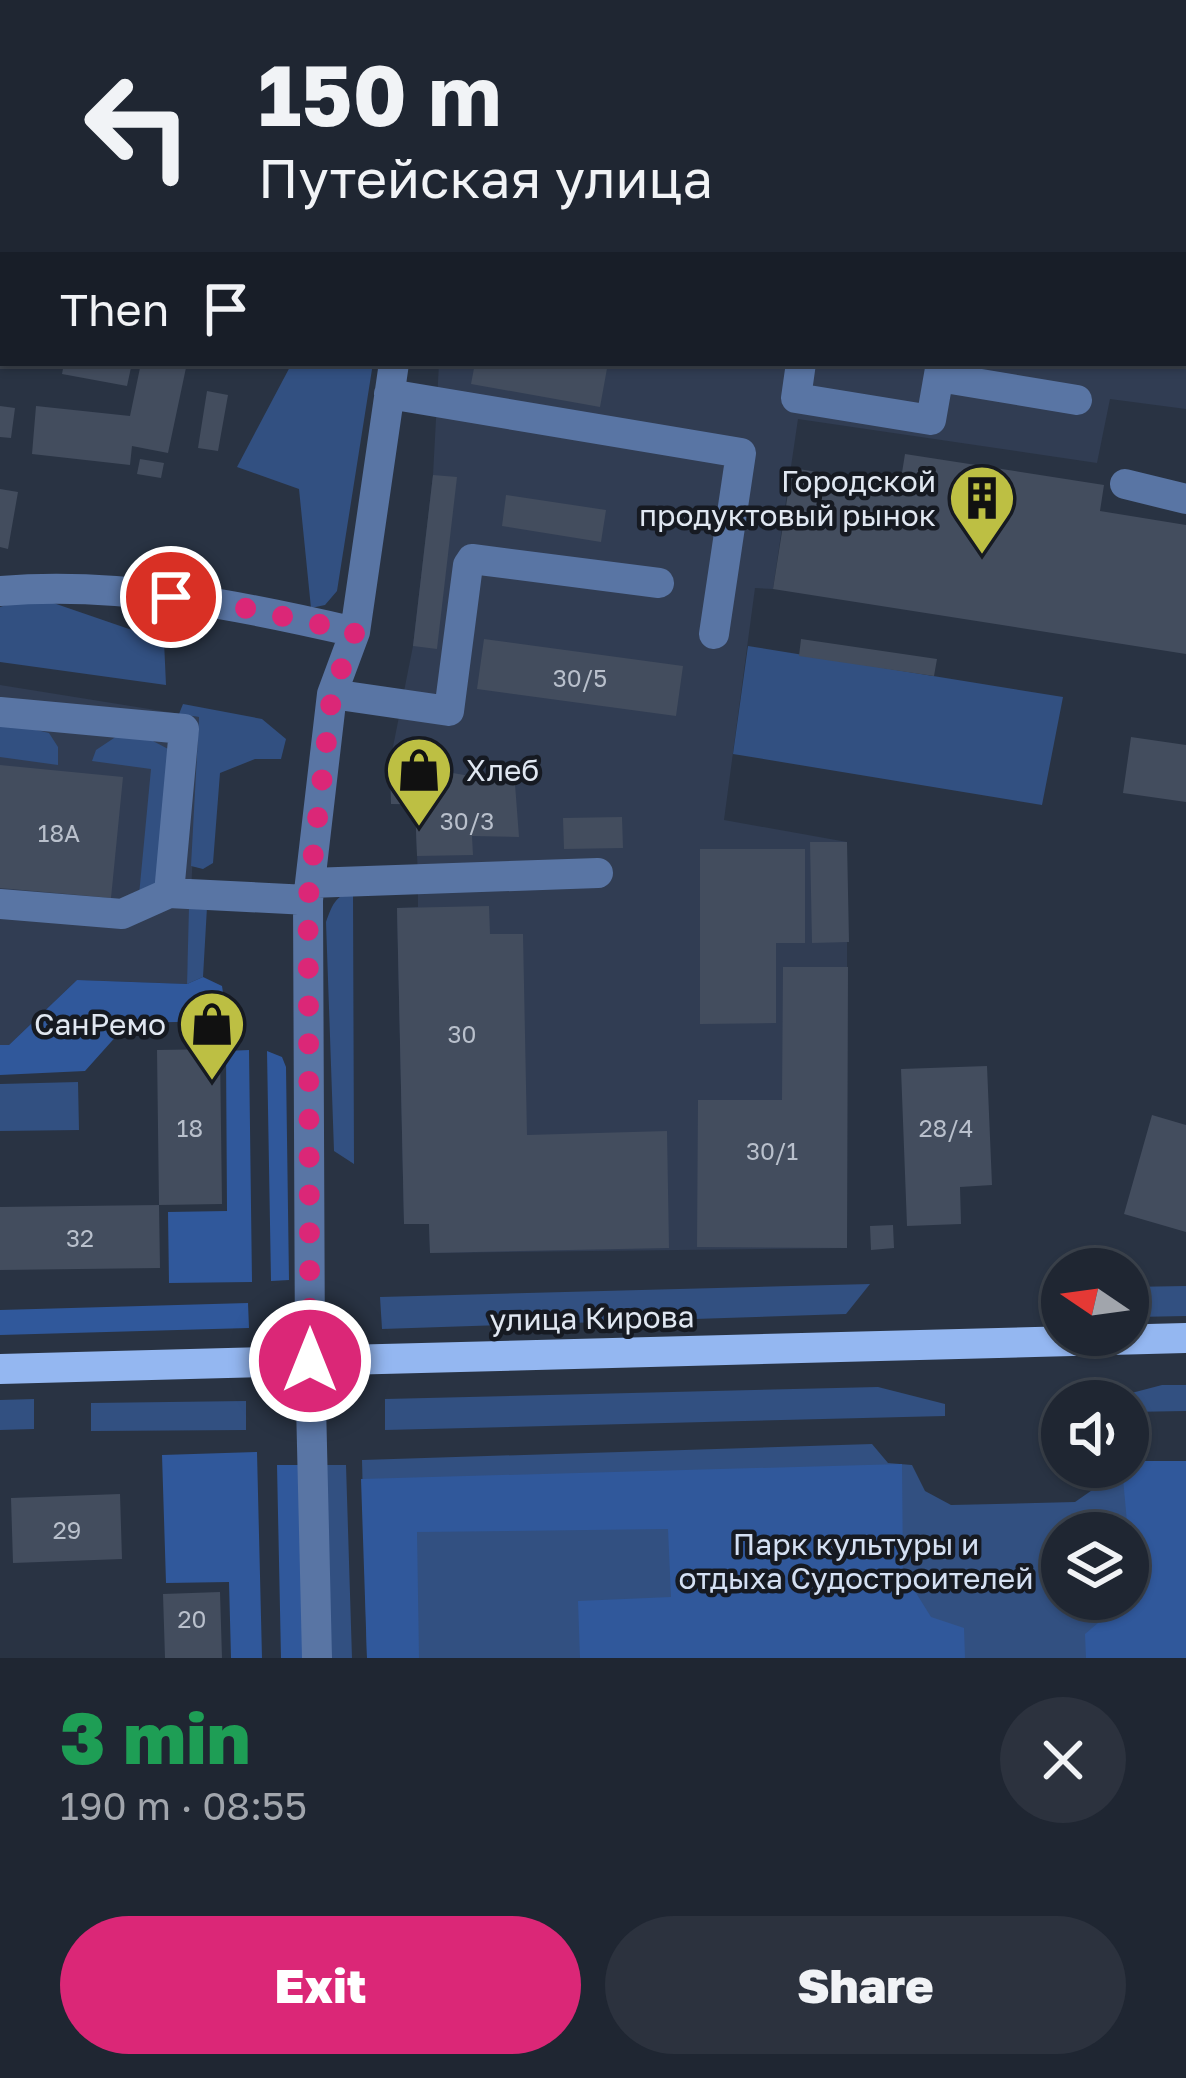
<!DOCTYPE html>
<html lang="en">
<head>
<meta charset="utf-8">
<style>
  :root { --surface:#1f2632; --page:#2c323e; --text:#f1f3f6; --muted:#a1a5ac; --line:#3c434d; --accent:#db2777 }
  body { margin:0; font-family:"Golos Text",sans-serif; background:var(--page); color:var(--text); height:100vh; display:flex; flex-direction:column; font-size:45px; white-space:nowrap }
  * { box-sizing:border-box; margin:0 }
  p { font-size:39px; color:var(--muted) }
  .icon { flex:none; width:66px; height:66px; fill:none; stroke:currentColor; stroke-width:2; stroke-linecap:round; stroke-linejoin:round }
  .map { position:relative; height:1658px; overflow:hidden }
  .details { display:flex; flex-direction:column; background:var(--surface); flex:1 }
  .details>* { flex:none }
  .hud { position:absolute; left:0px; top:0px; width:1188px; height:366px; box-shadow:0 3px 9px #0004,0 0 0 3px var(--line); background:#1f2632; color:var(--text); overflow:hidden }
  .needle { width:78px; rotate:283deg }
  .tools { position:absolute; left:1041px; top:1248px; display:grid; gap:24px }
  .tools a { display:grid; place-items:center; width:108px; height:108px; border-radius:50%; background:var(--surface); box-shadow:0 3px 9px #0004,0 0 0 3px var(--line); font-size:60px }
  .pin { position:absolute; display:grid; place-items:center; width:102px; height:102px; color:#fff; margin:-51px; border:6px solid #fff; border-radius:50%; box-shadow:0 3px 12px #0007 }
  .me { position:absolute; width:132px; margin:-66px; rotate:0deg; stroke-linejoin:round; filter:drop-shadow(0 0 9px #0008) }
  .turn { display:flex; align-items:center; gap:42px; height:252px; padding:0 60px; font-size:54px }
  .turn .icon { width:156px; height:156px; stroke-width:2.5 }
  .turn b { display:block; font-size:84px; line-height:102px }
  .then { display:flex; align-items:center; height:114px; padding:0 60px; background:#0003; gap:24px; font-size:45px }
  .round { display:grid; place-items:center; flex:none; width:126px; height:126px; border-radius:63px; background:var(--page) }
  .summary { display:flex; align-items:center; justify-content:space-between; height:204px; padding:0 60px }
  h1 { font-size:72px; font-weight:800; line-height:90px; color:#1e9e55 }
  .primary-button { display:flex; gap:24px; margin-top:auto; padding:24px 60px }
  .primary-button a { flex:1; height:138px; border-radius:72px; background:var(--accent); color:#fff; font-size:48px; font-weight:800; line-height:138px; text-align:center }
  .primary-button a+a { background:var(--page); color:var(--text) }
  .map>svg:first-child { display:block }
  .built { fill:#313d53 }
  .green { fill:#325081; fill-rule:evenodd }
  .forest { fill:#30589b }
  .building { fill:#434d5e }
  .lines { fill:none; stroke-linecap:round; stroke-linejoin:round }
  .minor { stroke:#5975a4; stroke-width:30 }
  .major { stroke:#94b7f1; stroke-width:30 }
  .route { stroke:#db2777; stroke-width:21; stroke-dasharray:0 37.8 }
  .labels { text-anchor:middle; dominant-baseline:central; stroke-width:9; stroke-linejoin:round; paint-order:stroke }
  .number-label { font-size:24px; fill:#b9c0cc }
  .poi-label { font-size:30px; fill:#e0e7f1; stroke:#161a22; text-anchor:end }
  .street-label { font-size:30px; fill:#e0e7f1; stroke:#161a22 }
  .park-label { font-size:30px; fill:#d4e0f3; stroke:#161a22 }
</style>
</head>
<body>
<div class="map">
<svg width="1186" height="1658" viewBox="0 0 1186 1658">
  <rect width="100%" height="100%" fill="#293343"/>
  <path class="built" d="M 487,0 L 1186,0 L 1186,409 L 1110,399 L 1097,463 L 798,419 L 773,589 L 755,588 L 724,820 L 847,842 L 847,1248 L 430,1253 L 429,1224 L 404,1224 L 397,908 L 418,907 L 418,879 L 415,805 L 391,804 L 390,762 L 413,646 L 433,475 L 439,363 L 1185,363 L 1185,3 L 486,3 Z
    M 0,685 L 199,717 L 187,984 L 77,980 L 9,1045 L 0,1045 Z"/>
  <path class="green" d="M 292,363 L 373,363 L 337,591 L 325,605 L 311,608 L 299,489 L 237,467 Z
    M 33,596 L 164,641 L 166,685 L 0,662 L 0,607 Z
    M 748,646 L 1063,697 L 1042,805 L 733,754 Z
    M 183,704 L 262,719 L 286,739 L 281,759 L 255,759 L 220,773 L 213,863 L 203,869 L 191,866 L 199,717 L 179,714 Z
    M 0,721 L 49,733 L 58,747 L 58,765 L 0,757 Z
    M 120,734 L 151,740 L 172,751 L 174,882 L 139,895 L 151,769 L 92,761 L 96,750 Z
    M 353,892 L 354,1164 L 334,1151 L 326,922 C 332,906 335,895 353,892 Z
    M 189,907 L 207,907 L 203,977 L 187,984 Z
    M 78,1082 L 79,1130 L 0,1131 L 0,1084 Z
    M 870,1284 L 846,1314 L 382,1329 L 380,1297 Z
    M 1186,1286 L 1186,1316 L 1136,1317 L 1128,1307 L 1128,1287 Z
    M 1162,1385 L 1186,1385 L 1186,1411 L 1128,1412 L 1128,1401 L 1101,1401 Z
    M 878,1387 L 945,1404 L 945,1416 L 385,1430 L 385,1399 Z
    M 34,1399 L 34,1429 L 0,1430 L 0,1400 Z
    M 246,1401 L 246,1430 L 91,1431 L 91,1403 Z
    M 872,1444 L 888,1463 L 912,1465 L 925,1491 L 951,1505 L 1075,1502 L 1098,1486 L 1108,1467 L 1128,1467 L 1128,1461 L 1186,1461 L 1186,1658 L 367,1658 L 362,1460 ZM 1062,1533 L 1128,1533 L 1128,1599 L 1062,1599 Z
    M 324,1465 L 346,1465 L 352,1658 L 330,1658 Z"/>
  <path class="forest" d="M 203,977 L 222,986 L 225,1006 L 223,1021 L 128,1023 L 85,1071 L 0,1075 L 0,1045 L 9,1045 L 77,980 L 187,984 Z
    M 249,1050 L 252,1282 L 169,1283 L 168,1212 L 227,1211 L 226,1051 Z
    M 267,1051 L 282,1057 L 286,1067 L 289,1280 L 271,1281 Z
    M 248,1303 L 249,1328 L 0,1335 L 0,1310 Z
    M 257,1452 L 262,1658 L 231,1658 L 229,1582 L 166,1583 L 162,1455 Z
    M 1128,1461 L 1186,1461 L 1186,1658 L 1086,1658 L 1085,1634 L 1111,1612 L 1116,1599 L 1128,1599 L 1128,1533 L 1122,1467 L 1128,1467 Z
    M 902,1464 L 903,1572 L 931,1617 L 964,1628 L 965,1658 L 580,1658 L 578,1601 L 671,1597 L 668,1529 L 417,1532 L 419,1658 L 367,1658 L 361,1479 Z
    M 277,1465 L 302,1465 L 305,1658 L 281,1658 Z"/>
  <path class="building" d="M 64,363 L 132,363 L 127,386 L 62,374 Z
    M 141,363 L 187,363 L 168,453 L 132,446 L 130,465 L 32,454 L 36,406 L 130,416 Z
    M 475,363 L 608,363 L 600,407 L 471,384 Z
    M 207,391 L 228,395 L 218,451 L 198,448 Z
    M 0,406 L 15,408 L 11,438 L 0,437 Z
    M 905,454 L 1104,485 L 1100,511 L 1186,525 L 1186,654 L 773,589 L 792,468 L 900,485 Z
    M 140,459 L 164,463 L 161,478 L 137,474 Z
    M 433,475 L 457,477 L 437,649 L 413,646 Z
    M 0,489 L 18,492 L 8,549 L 0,547 Z
    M 506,495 L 606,510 L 601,542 L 502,526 Z
    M 484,639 L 683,666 L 676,716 L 477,689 Z
    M 801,639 L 937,659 L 934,676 L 799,656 Z
    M 1131,737 L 1186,745 L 1186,802 L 1123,793 Z
    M 390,762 L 515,784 L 519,837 L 472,836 L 473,855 L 417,856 L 415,804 L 391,804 Z
    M 0,765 L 123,777 L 111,898 L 0,888 Z
    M 622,817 L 623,848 L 564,849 L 563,818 Z
    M 810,842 L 847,842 L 849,942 L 812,943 Z
    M 700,849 L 805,849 L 805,943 L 776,943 L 776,1023 L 700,1024 Z
    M 489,906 L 490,934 L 523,934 L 527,1135 L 667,1131 L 669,1248 L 430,1253 L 429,1224 L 404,1224 L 397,908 Z
    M 783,967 L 848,967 L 847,1248 L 697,1247 L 698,1100 L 782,1100 Z
    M 220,1049 L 222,1204 L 159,1205 L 157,1050 Z
    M 987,1066 L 992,1185 L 960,1187 L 961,1224 L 907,1226 L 901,1069 Z
    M 1152,1115 L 1186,1125 L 1186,1232 L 1124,1214 Z
    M 159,1205 L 160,1268 L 0,1270 L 0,1207 Z
    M 893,1225 L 894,1248 L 871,1250 L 870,1226 Z
    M 120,1494 L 122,1559 L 13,1563 L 11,1498 Z
    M 220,1592 L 222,1658 L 165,1658 L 163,1594 Z"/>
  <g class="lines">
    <path class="minor" d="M 276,0 L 296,3
      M 449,3 L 449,0
      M 855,3 L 855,0
      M 801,363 L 796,398 L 931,420 L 941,363
      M 939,377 L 1077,400
      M 389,394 L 741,453 L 714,634
      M 1125,484 L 1186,499
      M 0,591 C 120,581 238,605 355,632
      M 332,694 L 449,711 L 468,565 L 472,559 L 659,583
      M 0,712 L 184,729 L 169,893
      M 310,883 L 598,873
      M 0,904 L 122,914 L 169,893 L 308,900
      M 317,1658 L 310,1361 L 308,900 L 332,694 L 355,632 L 394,363"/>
    <path class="major" d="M 0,1369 L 1186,1338"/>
  </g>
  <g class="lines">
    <path class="route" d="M 171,597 L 207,600 L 355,632 L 332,694 L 308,900 L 310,1361"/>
  </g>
  <defs>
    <g id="building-pin" transform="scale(3.45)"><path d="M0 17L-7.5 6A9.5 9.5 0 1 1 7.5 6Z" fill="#bdbf43" stroke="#161a22"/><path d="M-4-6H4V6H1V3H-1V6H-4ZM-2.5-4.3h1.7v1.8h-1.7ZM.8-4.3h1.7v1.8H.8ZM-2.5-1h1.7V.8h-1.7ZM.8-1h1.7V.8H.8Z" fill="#111"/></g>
    <g id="shop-pin" transform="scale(3.45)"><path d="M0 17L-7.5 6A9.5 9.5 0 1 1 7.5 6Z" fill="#bdbf43" stroke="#161a22"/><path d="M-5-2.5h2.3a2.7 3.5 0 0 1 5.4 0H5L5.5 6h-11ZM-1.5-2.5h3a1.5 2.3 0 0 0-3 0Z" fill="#111"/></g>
  </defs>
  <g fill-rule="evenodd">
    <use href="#building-pin" x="982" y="498"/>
    <use href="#shop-pin" x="419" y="770"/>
    <use href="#shop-pin" x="212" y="1024"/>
  </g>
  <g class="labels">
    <g class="number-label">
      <text x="580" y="677">30/5</text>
      <text x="467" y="820">30/3</text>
      <text x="59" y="832">18А</text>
      <text x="462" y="1033">30</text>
      <text x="190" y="1127">18</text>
      <text x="946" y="1127">28/4</text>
      <text x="772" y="1150">30/1</text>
      <text x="80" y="1237">32</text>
      <text x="67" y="1529">29</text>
      <text x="192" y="1618">20</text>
    </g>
    <g class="poi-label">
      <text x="936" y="481">Городской<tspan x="936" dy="34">продуктовый рынок</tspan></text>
      <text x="466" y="770" text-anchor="start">Хлеб</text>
      <text x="166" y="1024">СанРемо</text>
    </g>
    <g class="street-label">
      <text transform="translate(592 1318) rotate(-1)">улица Кирова</text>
    </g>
    <g class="park-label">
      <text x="856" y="1544">Парк культуры и<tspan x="856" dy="34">отдыха Судостроителей</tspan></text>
    </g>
  </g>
</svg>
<div class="tools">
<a><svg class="needle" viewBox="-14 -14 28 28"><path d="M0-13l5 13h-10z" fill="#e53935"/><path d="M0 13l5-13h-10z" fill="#a1a5ac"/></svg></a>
<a><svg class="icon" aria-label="sound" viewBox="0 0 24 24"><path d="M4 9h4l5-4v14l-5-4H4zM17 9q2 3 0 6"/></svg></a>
<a><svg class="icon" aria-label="layers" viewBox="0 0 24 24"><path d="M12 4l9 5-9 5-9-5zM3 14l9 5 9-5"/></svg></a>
</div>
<div class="pin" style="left:171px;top:597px;background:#d93025"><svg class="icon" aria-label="arrive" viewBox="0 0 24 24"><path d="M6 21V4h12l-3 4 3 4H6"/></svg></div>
<svg class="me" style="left:310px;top:1361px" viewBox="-20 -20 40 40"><circle r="17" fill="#db2777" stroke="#fff" stroke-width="3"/><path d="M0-11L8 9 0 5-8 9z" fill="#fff"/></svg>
<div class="hud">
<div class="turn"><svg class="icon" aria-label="left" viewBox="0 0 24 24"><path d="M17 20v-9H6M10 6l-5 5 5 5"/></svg><div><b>150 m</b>Путейская улица</div></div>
<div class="then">Then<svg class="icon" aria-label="arrive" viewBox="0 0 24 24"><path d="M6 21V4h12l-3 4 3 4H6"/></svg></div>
</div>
</div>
<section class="details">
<div class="summary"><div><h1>3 min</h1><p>190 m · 08:55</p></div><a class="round"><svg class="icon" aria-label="close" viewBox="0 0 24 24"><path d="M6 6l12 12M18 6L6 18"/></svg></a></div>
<div class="primary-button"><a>Exit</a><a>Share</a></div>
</section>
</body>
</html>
